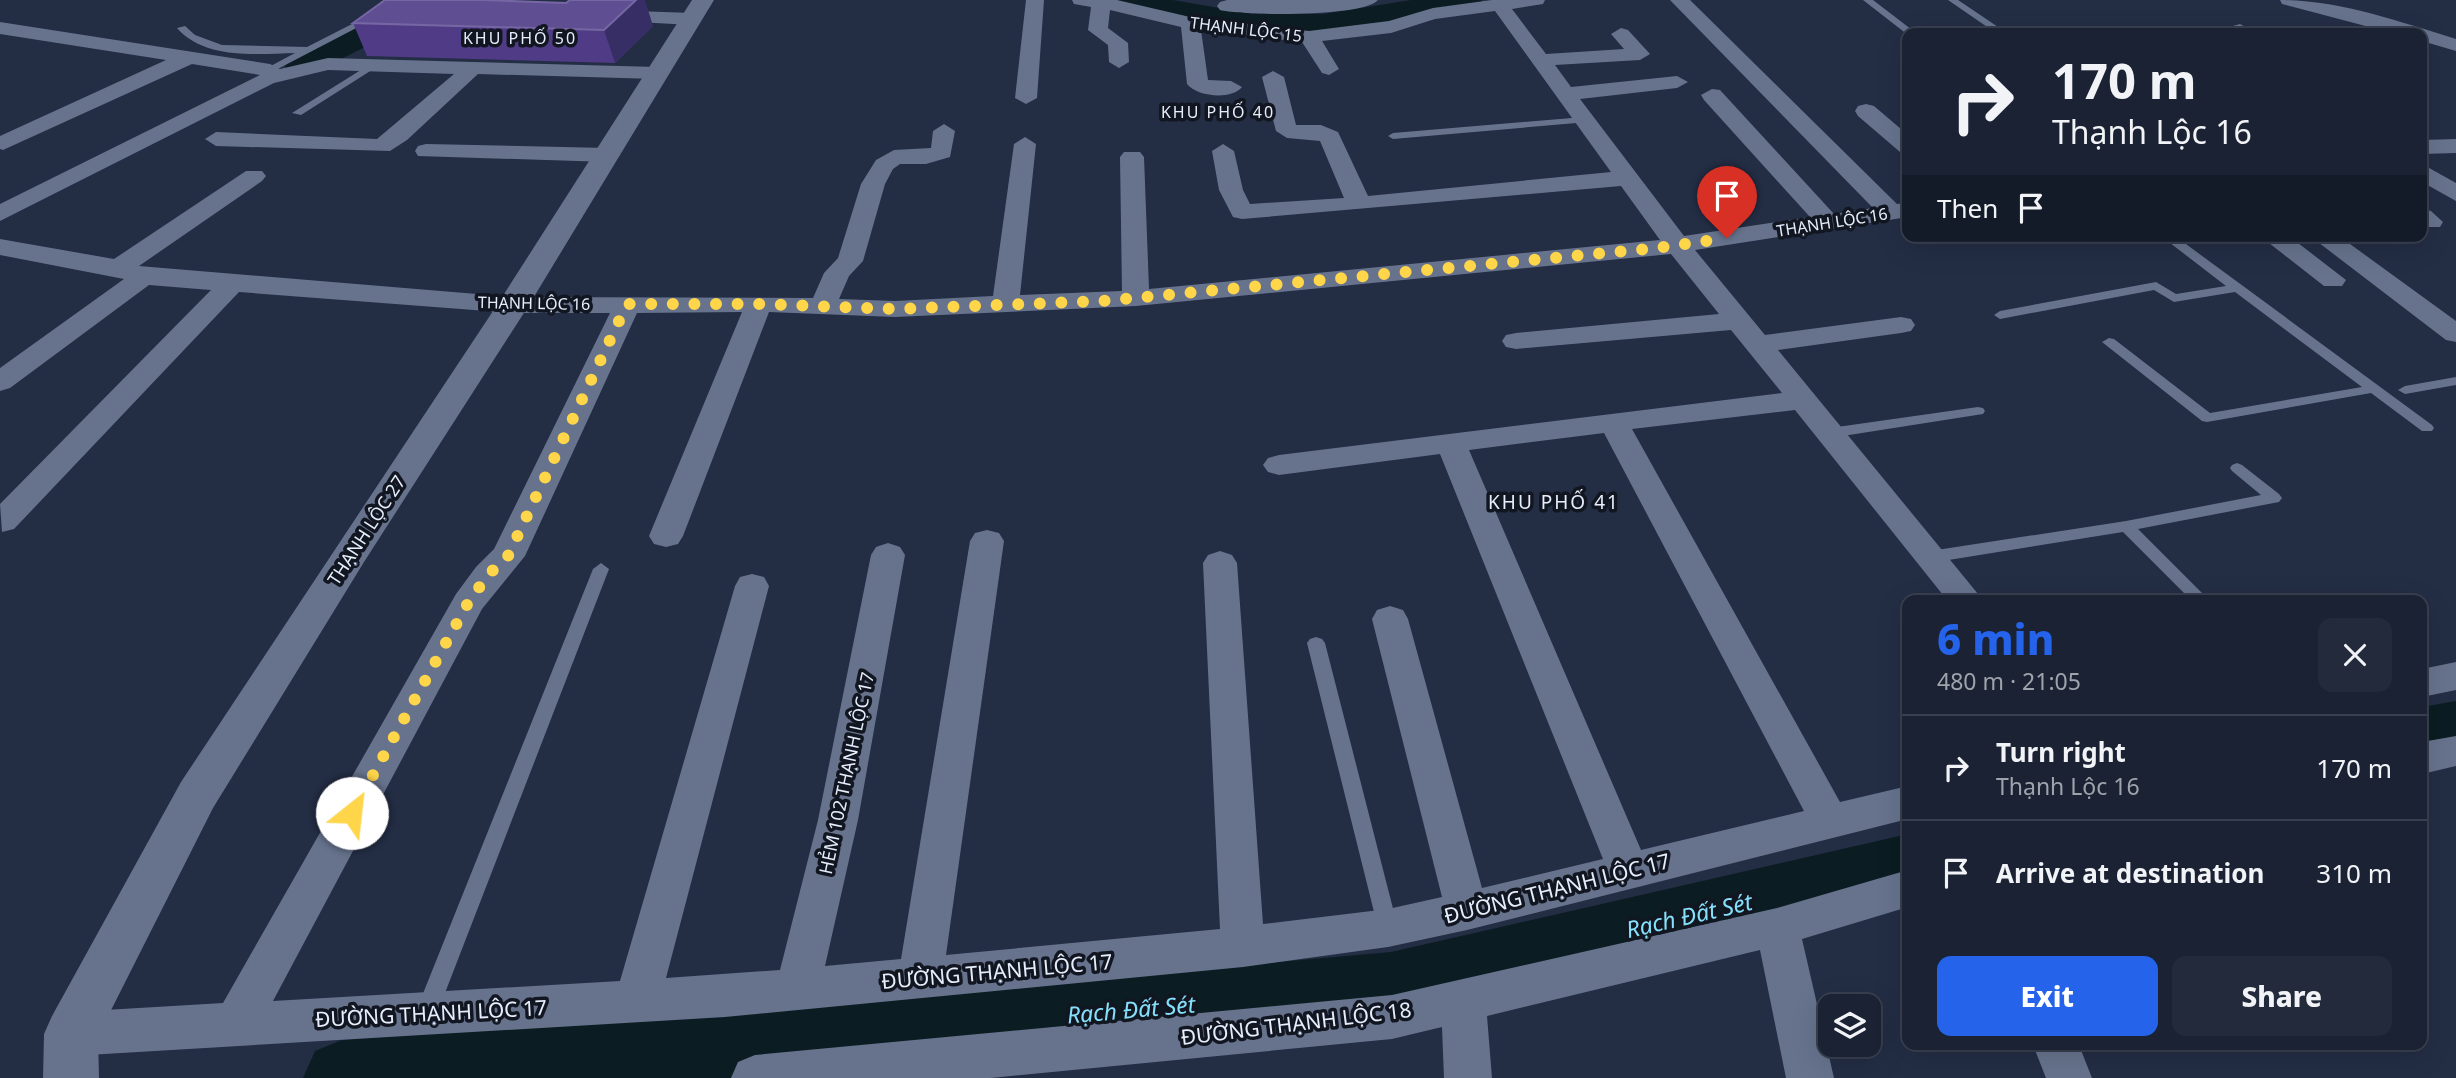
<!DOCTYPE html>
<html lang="en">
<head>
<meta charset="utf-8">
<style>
  :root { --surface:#1a2233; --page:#232a3b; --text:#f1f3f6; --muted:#9fa4ac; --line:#383f4e; --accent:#2563eb }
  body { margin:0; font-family:"Noto Sans",sans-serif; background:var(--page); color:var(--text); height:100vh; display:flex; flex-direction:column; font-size:26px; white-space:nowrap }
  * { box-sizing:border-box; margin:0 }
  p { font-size:23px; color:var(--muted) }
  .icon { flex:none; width:38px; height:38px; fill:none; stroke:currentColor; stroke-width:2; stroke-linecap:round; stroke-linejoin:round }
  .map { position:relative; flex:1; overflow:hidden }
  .panel { position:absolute; left:1902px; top:595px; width:525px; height:455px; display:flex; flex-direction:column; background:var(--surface); border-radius:14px; box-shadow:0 7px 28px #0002,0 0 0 2px var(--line) }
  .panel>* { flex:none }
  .top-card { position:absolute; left:1902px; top:28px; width:525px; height:214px; border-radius:14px; box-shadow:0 7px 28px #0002,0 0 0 2px var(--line); background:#1a2233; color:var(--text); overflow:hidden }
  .fabs { position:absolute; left:1818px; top:994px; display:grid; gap:14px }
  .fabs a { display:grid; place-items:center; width:63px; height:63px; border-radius:14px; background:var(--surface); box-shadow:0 7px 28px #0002,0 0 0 2px var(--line); font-size:35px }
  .pin { position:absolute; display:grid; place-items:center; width:60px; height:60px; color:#fff; margin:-72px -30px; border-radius:50% 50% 50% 0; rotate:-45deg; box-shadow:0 0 7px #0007 }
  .pin .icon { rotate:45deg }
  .me { position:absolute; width:77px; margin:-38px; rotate:29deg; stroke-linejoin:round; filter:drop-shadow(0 0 5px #0008) }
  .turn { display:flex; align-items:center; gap:24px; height:147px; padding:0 35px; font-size:32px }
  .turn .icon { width:91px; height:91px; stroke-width:2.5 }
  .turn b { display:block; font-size:49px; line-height:60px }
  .then { display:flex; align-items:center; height:66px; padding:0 35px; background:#0003; gap:14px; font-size:26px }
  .round { display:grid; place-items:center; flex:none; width:74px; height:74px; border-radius:14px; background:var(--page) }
  .headline { display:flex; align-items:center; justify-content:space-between; height:119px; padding:0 35px }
  h1 { font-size:42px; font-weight:800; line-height:52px; color:var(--accent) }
  .button { display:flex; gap:14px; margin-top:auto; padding:14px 35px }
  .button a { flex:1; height:80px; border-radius:14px; background:var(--accent); color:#fff; font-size:28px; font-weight:800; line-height:80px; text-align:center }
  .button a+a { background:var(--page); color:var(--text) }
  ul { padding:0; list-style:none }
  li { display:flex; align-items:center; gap:21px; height:105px; padding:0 35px; border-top:2px solid var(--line) }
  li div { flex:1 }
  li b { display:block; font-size:26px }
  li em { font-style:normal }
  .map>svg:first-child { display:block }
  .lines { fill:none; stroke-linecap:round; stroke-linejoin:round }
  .river { fill:#0b1d22; fill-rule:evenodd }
  .lane { fill:#67738d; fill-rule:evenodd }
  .street { fill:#67738d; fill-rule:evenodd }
  .secondary { fill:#67738d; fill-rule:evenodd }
  .wall { fill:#503b86 }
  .shaded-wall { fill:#372e66 }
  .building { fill:#604e93; stroke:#7567a3; stroke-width:2 }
  .route { stroke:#ffd54a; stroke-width:12; stroke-dasharray:0 21.6 }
  .labels { text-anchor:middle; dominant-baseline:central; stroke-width:7; stroke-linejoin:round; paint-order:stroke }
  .far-street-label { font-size:16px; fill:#e6edfc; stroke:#111620 }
  .far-neighbourhood-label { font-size:16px; letter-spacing:2px; fill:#e6edfc; stroke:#111620 }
  .street-label { font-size:18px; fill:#e6edfc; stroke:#111620 }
  .neighbourhood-label { font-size:19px; letter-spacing:2px; fill:#e6edfc; stroke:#111620 }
  .near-street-label { font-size:21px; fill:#e6edfc; stroke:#111620 }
  .near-water-label { font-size:23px; font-style:italic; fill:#85e1fb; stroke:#111620 }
</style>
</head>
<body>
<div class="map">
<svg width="2456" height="1078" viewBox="0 0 2456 1078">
  <rect width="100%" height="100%" fill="#232d44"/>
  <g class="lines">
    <path class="river" d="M 408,0 L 447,0 L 443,7 L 314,73 L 302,76 L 290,73 L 285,66 L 290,59 Z
      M 1106,0 L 1173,0 L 1254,14 L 1323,14 L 1411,0 L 1482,0 L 1478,7 L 1467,9 L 1323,34 L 1254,34 L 1121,9 L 1110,7 Z
      M 2456,701 L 2456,749 L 2422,757 L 2422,707 Z
      M 1908,834 L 1908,892 L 1391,1020 L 786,1078 L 303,1078 L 315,1051 L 342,1040 L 620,1020 L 1391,952 Z"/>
    <path class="lane" d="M 399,0 L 410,0 L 270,73 L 265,70 L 267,68 L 295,53 C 257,54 205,60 177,28 L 185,26 L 195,35 L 222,45 L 307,47 Z
      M 1863,0 L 1873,0 L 1916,33 L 1908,35 Z
      M 1948,0 L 1958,0 L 2007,33 L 1996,33 Z
      M 372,63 L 377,66 L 375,68 L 301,115 L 292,113 Z
      M 1584,117 L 1588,118 L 1588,122 L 1393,139 L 1388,136 L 1393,133 Z
      M 2161,236 L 2175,236 L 2432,425 L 2434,428 L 2432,431 L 2422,431 L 2371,393 L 2207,422 L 2202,421 L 2102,342 L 2109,338 L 2114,339 L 2210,413 L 2362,387 L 2235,292 L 2174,302 L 2154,290 L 2000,319 L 1994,315 L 2000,311 L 2156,282 L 2176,294 L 2226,286 Z
      M 2456,377 L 2456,385 L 2405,394 L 2398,390 L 2405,386 Z
      M 1978,407 L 1983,408 L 1985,411 L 1983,414 L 1830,438 L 1823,433 L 1830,428 Z
      M 2237,463 L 2242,465 L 2279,494 L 2282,498 L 2279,502 L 2138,529 L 2209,600 L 2191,600 L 2123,532 L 1930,563 L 1922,557 L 1930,551 L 2126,521 L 2261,495 L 2232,471 L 2230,468 L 2232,465 Z
      M 601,563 L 609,569 L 438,1011 L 435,1018 L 427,1021 L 419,1018 L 416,1011 L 593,569 Z
      M 1316,637 L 1322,639 L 1325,643 L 1398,928 L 1395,935 L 1388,937 L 1381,935 L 1378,928 L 1307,643 L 1310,639 Z"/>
    <path class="street" d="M 1026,0 L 1044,0 L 1037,98 L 1026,104 L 1015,98 Z
      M 1072,0 L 1117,0 L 1190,17 L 1309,31 L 1389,21 L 1433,8 L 1492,0 L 1545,0 L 1543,4 L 1512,9 L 1546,54 L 1624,49 L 1611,34 L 1621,28 L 1628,30 L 1650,54 L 1640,60 L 1555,65 L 1571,87 L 1677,76 L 1688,82 L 1677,88 L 1580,99 L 1684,236 L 1810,217 L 1704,100 L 1701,95 L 1712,89 L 1720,90 L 1834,214 L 1873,208 L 1670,0 L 1690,0 L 1897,204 L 1908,203 L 1908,217 L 1695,250 L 1765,335 L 1901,317 L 1911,319 L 1915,325 L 1911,331 L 1901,333 L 1778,350 L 1983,600 L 1947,600 L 1795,410 L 1632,429 L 1840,802 L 1908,786 L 1908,819 L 1467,930 L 1388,947 L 1243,967 L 725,1017 L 71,1056 L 55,1050 L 48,1034 L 55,1018 L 71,1012 L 223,1003 L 456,594 L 476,567 L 494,549 L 610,313 L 513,313 L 239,292 L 14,529 L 2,532 L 0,504 L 211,290 L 149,285 L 10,388 L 0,391 L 0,368 L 124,279 L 0,255 L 0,239 L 114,259 L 246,171 L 262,171 L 266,176 L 262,181 L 139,266 L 513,297 L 813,298 L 824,273 L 838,258 L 861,184 L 876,160 L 894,150 L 931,148 L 933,131 L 944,124 L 955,131 L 950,157 L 926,164 L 900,164 L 893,169 L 885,184 L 863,261 L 849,276 L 839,299 L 895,301 L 993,296 L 1014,144 L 1025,137 L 1036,144 L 1020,295 L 1122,291 L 1120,157 L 1124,152 L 1140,152 L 1144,157 L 1149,289 L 1660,240 L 1621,186 L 1242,219 L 1233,217 L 1219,190 L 1212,151 L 1223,144 L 1234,151 L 1243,190 L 1250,204 L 1344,198 L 1320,141 L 1287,138 L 1276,131 L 1262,77 L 1273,71 L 1284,77 L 1296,125 L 1321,125 L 1338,132 L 1368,196 L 1611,172 L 1495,11 L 1435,19 L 1391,33 L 1322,41 L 1339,69 L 1329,75 L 1322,73 L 1302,42 L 1201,30 L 1208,80 L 1231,81 L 1242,87 C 1232,100 1197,97 1187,84 L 1181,27 L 1110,10 L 1108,28 L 1128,43 L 1129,62 L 1119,68 L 1109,62 L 1108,45 L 1088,30 L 1091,7 L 1074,4 ZM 1671,254 L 1719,314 L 1516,333 L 1506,335 L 1502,341 L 1506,347 L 1516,349 L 1731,330 L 1782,393 L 1279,455 L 1268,458 L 1263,465 L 1268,472 L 1279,475 L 1440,454 L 1603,859 L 1482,888 L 1408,619 L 1403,610 L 1390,606 L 1377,610 L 1372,619 L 1442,897 L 1388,909 L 1263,924 L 1237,563 L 1232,555 L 1220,551 L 1208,555 L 1203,563 L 1220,929 L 946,955 L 1004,541 L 999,533 L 987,530 L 975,533 L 970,541 L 901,959 L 825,966 L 858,820 L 905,555 L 900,547 L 888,543 L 876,547 L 871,555 L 818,820 L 780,970 L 666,978 L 769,586 L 764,577 L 752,574 L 740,577 L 735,586 L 620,981 L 273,1001 L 482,609 L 525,556 L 637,313 L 742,312 L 649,536 L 654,544 L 666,547 L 678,544 L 683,536 L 769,312 L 895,317 L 1136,306 ZM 1604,433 L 1804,811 L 1641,850 L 1469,450 Z
      M 1227,0 L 1378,0 C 1365,17 1243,16 1220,10 L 1217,6 L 1220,2 Z
      M 2280,0 C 2339,0 2400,22 2456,39 L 2456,51 L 2422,41 L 2422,33 L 2392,33 L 2282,4 Z
      M 607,10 L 692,13 L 702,19 L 692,25 L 600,20 L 597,16 L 600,12 Z
      M 0,22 L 270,64 L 280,69 L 328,58 L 657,67 L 667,73 L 657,79 L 478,74 L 407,140 L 390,151 L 216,146 L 205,139 L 216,132 L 377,139 L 454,74 L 328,70 L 274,83 L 0,221 L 0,204 L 260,75 L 192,64 L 3,150 L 0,149 L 0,136 L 166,60 L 0,34 Z
      M 2240,24 L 2256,33 L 2232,33 L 2230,30 L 2233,26 Z
      M 1866,104 L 1874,106 L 1908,135 L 1908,154 L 1900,152 L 1858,116 L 1855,111 L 1858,106 Z
      M 2456,139 L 2456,153 L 2422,154 L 2422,140 Z
      M 426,144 L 608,148 L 616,150 L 620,155 L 616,160 L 608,162 L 418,156 L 415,151 L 418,146 Z
      M 2422,164 L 2456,183 L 2456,201 L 2422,182 Z
      M 2422,209 L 2431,211 L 2443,222 L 2440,227 L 2422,227 Z
      M 2260,236 L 2289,236 L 2346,280 L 2342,286 L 2324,286 Z
      M 2310,236 L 2339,236 L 2456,321 L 2456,342 L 2446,340 Z
      M 2456,662 L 2456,690 L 2422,697 L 2422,669 Z
      M 2456,736 L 2456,766 L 2422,774 L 2422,742 Z
      M 1908,870 L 1908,907 L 1802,939 L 1834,1078 L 1786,1078 L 1760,950 L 1487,1016 L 1492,1078 L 1444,1078 L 1442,1027 L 1392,1039 L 991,1078 L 731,1078 L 738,1062 L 755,1055 L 1392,995 L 1777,908 Z
      M 2033,1045 L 2079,1045 L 2092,1078 L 2046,1078 Z"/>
    <path class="secondary" d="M 692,0 L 714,0 L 529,305 L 364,562 L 213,808 L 98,1036 L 99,1078 L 43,1078 L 44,1034 L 52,1016 L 181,782 L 497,305 Z"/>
  </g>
  <path class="wall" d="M 353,23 L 653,26 L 615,63 L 367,56 Z"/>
  <path class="shaded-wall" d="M 636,0 L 645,0 L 653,26 L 615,63 L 604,30 Z"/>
  <path class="building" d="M 385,0 L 484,0 L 566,3 L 570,0 L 636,0 L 604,30 L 353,23 Z"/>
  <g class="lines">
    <path class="route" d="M 352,813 L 468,603 L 488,575 L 508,556 L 627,304 L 759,304 L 895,309 L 1103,301 L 1657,248 L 1727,238"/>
  </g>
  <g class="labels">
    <g class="far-street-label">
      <text transform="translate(1246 29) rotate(7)">THẠNH LỘC 15</text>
      <text transform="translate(1832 222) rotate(-9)">THẠNH LỘC 16</text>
      <text transform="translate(534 303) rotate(1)">THẠNH LỘC 16</text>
    </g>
    <g class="far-neighbourhood-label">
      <text x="520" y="38">KHU PHỐ 50</text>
      <text x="1218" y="112">KHU PHỐ 40</text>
    </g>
    <g class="street-label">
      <text transform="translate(366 530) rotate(-57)">THẠNH LỘC 27</text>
      <text transform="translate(846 773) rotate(-78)">HẺM 102 THẠNH LỘC 17</text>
    </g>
    <g class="neighbourhood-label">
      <text x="1554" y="502">KHU PHỐ 41</text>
    </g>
    <g class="near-street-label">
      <text transform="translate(1557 888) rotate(-14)">ĐƯỜNG THẠNH LỘC 17</text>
      <text transform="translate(997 971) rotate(-5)">ĐƯỜNG THẠNH LỘC 17</text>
      <text transform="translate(431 1013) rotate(-3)">ĐƯỜNG THẠNH LỘC 17</text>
      <text transform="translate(1296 1023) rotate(-7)">ĐƯỜNG THẠNH LỘC 18</text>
    </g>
    <g class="near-water-label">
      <text transform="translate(1689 915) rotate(-13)">Rạch Đất Sét</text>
      <text transform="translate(1131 1009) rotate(-5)">Rạch Đất Sét</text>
    </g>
  </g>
</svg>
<div class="fabs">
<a><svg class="icon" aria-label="layers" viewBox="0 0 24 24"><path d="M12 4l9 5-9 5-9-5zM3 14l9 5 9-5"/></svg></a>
</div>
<div class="pin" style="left:1727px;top:238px;background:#d93025"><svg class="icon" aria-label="arrive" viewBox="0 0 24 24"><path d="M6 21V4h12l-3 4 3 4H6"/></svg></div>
<svg class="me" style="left:352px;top:813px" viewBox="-20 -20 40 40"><circle r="19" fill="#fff"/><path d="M0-13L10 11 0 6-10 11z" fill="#ffd54a"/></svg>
<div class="top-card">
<div class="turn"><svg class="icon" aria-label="right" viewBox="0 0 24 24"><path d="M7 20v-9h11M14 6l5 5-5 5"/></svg><div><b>170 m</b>Thạnh Lộc 16</div></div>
<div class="then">Then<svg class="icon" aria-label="arrive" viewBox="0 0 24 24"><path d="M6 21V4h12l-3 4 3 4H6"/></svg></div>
</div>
<section class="panel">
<div class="headline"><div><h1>6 min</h1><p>480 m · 21:05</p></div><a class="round"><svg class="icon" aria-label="close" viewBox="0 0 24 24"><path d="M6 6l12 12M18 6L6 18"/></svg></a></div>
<ul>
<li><svg class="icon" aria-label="right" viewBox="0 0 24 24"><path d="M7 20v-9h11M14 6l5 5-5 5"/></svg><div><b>Turn right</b><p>Thạnh Lộc 16</p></div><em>170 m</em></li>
<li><svg class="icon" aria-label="arrive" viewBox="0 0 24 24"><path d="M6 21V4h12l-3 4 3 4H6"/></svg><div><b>Arrive at destination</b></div><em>310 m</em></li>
</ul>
<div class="button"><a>Exit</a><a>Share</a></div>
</section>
</div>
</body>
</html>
